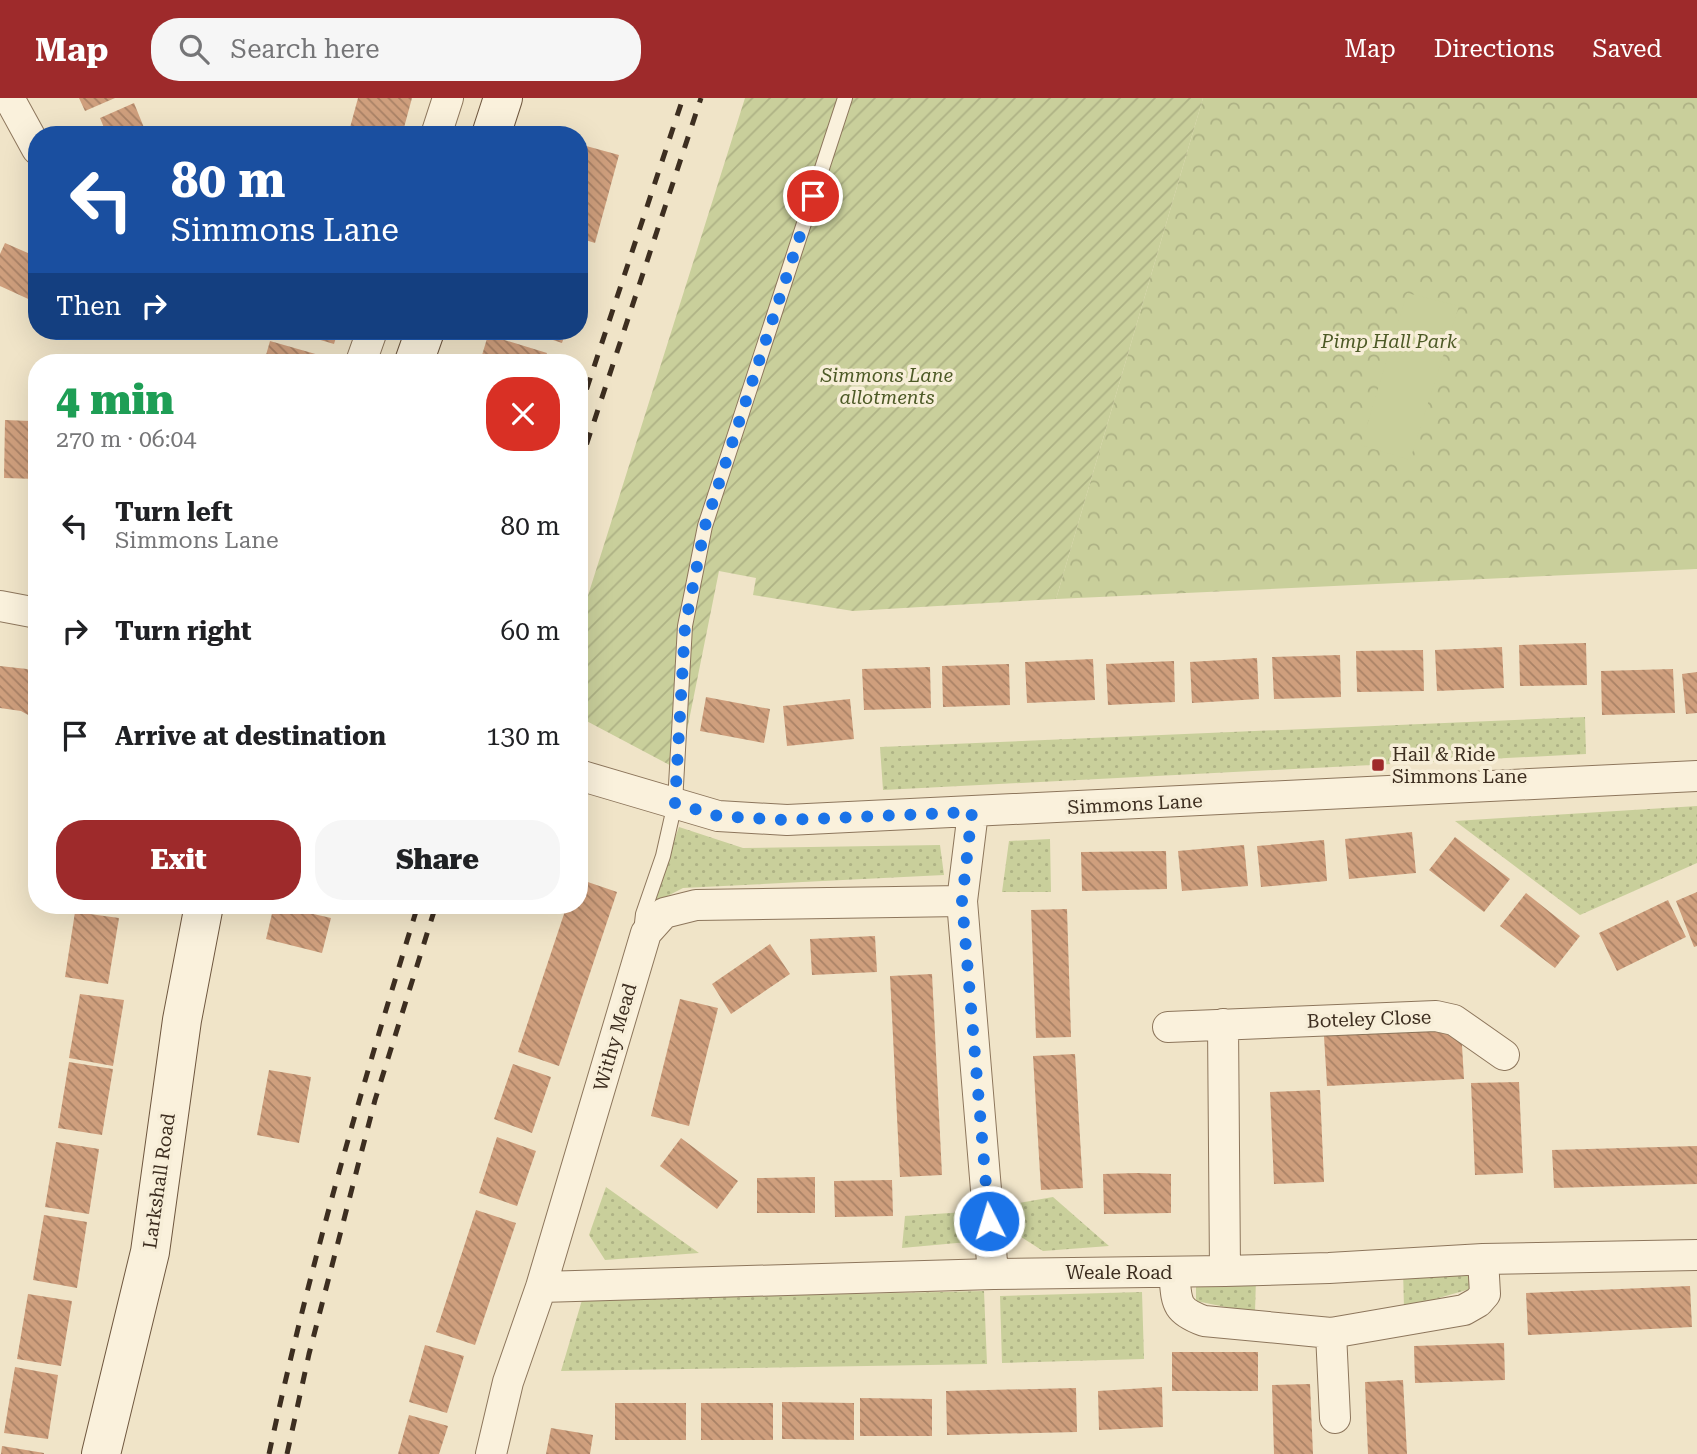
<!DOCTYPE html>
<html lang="en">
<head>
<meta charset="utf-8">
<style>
  :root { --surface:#fff; --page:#f6f6f6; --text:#202124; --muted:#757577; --accent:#9e2a2b }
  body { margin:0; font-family:"Roboto Serif",serif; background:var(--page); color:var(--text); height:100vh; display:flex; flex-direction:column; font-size:26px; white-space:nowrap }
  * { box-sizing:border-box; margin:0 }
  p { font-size:23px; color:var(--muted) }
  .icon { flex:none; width:38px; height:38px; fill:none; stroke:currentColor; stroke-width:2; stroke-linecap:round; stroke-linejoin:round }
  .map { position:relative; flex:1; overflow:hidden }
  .panel { position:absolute; left:28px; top:256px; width:560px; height:560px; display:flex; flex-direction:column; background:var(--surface); border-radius:28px; box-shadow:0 7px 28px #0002 }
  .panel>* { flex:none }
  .guide { position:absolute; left:28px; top:28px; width:560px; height:214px; border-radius:28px; box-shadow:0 7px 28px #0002; background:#1a4fa0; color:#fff; overflow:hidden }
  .pin { position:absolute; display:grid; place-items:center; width:60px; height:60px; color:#fff; margin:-30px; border:4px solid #fff; border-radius:50%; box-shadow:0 2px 7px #0007 }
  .me { position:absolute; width:77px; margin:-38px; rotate:355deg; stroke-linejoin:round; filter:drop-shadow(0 0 5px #0008) }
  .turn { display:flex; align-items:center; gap:24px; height:147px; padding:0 28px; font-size:32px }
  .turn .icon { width:91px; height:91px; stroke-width:2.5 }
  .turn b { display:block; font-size:49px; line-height:60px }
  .then { display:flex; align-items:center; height:66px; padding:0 28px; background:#0003; gap:14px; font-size:26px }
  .round { display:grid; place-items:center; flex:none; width:74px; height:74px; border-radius:28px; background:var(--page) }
  .headline { display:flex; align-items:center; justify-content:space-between; height:119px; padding:0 28px }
  h1 { font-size:42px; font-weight:800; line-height:52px; color:#1e9e55 }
  .primary-button { display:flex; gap:14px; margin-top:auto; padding:14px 28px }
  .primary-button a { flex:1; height:80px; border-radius:28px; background:var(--accent); color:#fff; font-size:28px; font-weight:800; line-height:80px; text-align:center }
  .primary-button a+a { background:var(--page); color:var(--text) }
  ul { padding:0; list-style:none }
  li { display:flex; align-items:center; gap:21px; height:105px; padding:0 28px }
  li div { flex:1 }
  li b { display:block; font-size:26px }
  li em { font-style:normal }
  header { display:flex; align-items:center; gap:42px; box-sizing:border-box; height:98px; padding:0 35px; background:var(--accent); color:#fff }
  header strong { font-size:33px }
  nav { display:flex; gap:38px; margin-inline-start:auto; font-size:24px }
  .search { width:490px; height:63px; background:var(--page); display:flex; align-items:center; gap:18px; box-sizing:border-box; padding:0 24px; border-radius:28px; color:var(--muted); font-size:26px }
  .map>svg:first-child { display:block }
  .grass { fill:url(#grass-dots) }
  .park { fill:url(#park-crowns) }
  .garden { fill:url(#garden-furrows) }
  .pitch { fill:#c9cf9b }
  .building { fill:url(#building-back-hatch) }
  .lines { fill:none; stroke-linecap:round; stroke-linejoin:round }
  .lane-casing { stroke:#8d765c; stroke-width:16 }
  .street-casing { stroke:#8d765c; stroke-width:32 }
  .secondary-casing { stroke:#6f573f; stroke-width:40 }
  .lane { stroke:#faf1dc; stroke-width:14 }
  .street { stroke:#faf1dc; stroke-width:30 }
  .secondary { stroke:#faf1dc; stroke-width:38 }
  .rail { stroke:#3d2e20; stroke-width:5; stroke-dasharray:12 12; stroke-linecap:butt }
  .route { stroke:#1a73e8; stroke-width:12; stroke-dasharray:0 21.6 }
  .poi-dot { fill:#9e2a2b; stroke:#f7eed8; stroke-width:2.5 }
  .labels { text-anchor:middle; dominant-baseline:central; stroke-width:7; stroke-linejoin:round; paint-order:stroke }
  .park-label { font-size:19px; font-style:italic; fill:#4d5a26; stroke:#f7eed8 }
  .poi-label { font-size:19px; fill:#3d2e20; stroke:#f7eed8; text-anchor:start }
  .street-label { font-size:19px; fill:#3d2e20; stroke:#f7eed8 }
</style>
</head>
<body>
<header>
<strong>Map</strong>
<div class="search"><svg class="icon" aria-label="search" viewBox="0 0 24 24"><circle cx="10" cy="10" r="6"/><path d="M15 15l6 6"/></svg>Search here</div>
<nav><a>Map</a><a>Directions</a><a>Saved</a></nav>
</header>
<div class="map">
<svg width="1697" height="1356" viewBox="0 0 1697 1356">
  <defs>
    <pattern id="grass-dots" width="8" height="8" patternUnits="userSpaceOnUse" patternTransform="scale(1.75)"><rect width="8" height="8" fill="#c9cf9b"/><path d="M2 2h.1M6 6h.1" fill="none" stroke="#aeb285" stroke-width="1.8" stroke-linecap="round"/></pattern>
    <pattern id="park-crowns" width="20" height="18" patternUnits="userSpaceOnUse" patternTransform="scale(1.75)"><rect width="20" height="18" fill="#c9cf9b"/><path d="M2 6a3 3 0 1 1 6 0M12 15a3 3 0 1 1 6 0" fill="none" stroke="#aeb285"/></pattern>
    <pattern id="garden-furrows" width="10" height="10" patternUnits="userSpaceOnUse" patternTransform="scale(1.75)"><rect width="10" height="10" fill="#c9cf9b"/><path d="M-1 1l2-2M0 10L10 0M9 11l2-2" fill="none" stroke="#aeb285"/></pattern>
    <pattern id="building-back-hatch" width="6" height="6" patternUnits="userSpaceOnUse" patternTransform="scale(1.75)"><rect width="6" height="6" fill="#cf9f7d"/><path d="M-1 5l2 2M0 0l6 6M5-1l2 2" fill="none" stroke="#a98266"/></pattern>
  </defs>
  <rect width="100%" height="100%" fill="#f0e4c8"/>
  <path class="grass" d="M 1585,619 L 1586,656 L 883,692 L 880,649 Z
    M 1697,708 L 1697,765 L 1580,817 L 1455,723 Z
    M 679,729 L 743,750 L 940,747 L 944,777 L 683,790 L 650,807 Z
    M 1050,741 L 1051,794 L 1002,794 L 1009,743 Z
    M 606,1089 L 699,1155 L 605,1162 L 589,1137 Z
    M 1053,1099 L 1109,1148 L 1043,1153 L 1018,1137 L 1013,1106 Z
    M 980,1113 L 968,1144 L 902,1150 L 905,1118 Z
    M 1474,1166 L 1470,1191 L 1404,1210 L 1403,1171 Z
    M 1256,1180 L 1255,1215 L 1196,1203 L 1196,1182 Z
    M 984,1193 L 987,1266 L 561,1273 L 582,1202 Z
    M 1142,1194 L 1144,1261 L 1002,1265 L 1000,1198 Z"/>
  <path class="park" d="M 1203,0 L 1697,0 L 1697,471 L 1056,501 Z"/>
  <path class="garden" d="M 745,0 L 1203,0 L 1056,501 L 853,513 L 753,497 L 756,480 L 719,473 L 679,672 L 579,619 L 579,526 Z"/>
  <path class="pitch" d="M 1407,195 L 1459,208 L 1410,362 L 1361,347 Z"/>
  <path class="building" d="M 79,0 L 115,0 L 85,13 Z
    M 358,0 L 412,0 L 402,37 L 348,37 Z
    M 134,5 L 147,37 L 107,37 L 100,20 Z
    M 579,46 L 619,57 L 595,145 L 579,140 Z
    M 5,145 L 37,159 L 37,205 L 0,188 L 0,156 Z
    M 290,233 L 338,233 L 334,246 Z
    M 526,233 L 566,233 L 562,245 Z
    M 488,237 L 547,255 L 544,264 L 480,264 Z
    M 270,243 L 319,257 L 317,264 L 264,264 Z
    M 5,322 L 31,323 L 31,336 L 37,336 L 37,381 L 4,380 Z
    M 1586,545 L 1587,587 L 1520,588 L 1519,547 Z
    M 1502,549 L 1504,590 L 1437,593 L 1435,552 Z
    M 1423,552 L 1424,593 L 1357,594 L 1356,553 Z
    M 1340,557 L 1341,599 L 1274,601 L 1272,559 Z
    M 1257,560 L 1259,601 L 1192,605 L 1190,564 Z
    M 1093,561 L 1095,602 L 1027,605 L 1025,564 Z
    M 1174,563 L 1175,604 L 1108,607 L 1106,566 Z
    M 1009,566 L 1010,607 L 943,609 L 942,568 Z
    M 0,568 L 27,571 L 37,577 L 37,622 L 21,613 L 0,610 Z
    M 930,569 L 931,610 L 864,612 L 862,571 Z
    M 1673,571 L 1675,615 L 1602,617 L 1601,573 Z
    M 1697,574 L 1697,615 L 1686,616 L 1682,576 Z
    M 706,599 L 770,611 L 764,645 L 700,633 Z
    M 850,601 L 854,641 L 787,648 L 783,608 Z
    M 1412,734 L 1416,775 L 1349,781 L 1345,741 Z
    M 1455,739 L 1510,781 L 1484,814 L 1429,772 Z
    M 1324,742 L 1327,783 L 1261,789 L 1257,748 Z
    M 1244,747 L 1248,788 L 1182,793 L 1178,753 Z
    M 1166,753 L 1167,791 L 1082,793 L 1081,754 Z
    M 579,781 L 617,794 L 559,968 L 518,954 L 567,807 L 579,807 Z
    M 1697,794 L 1697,848 L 1694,849 L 1676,803 Z
    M 1526,795 L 1580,838 L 1555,870 L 1500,828 Z
    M 1668,802 L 1686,839 L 1617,873 L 1599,835 Z
    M 89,807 L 122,807 L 121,813 Z
    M 274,807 L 331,820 L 322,855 L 266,841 Z
    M 1067,811 L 1071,939 L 1036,940 L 1031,812 Z
    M 75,814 L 119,820 L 108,886 L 65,879 Z
    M 875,838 L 877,874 L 812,877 L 810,841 Z
    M 770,846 L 790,876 L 731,916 L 712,886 Z
    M 932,876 L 942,1077 L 900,1079 L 890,878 Z
    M 80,896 L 124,902 L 113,968 L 69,960 Z
    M 680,901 L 718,910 L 689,1028 L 651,1018 Z
    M 1461,931 L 1464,981 L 1327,988 L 1324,938 Z
    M 1075,956 L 1083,1090 L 1041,1092 L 1033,958 Z
    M 69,964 L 113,971 L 102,1037 L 58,1030 Z
    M 513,966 L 551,979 L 532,1035 L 494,1021 Z
    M 269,972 L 311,979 L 299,1045 L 257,1037 Z
    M 1519,984 L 1523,1075 L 1475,1077 L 1471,985 Z
    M 1320,992 L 1324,1084 L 1274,1086 L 1270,994 Z
    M 497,1039 L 536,1053 L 517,1108 L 479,1095 Z
    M 681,1040 L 738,1083 L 717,1111 L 660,1068 Z
    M 56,1044 L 99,1051 L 89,1116 L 45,1109 Z
    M 1697,1048 L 1697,1086 L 1554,1090 L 1552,1052 Z
    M 1137,1075 L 1171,1076 L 1171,1115 L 1104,1116 L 1103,1076 Z
    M 815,1079 L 815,1115 L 757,1115 L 757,1080 Z
    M 892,1082 L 893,1118 L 835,1119 L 834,1083 Z
    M 476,1112 L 516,1125 L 475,1247 L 436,1234 Z
    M 44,1117 L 87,1124 L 77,1190 L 33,1182 Z
    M 1690,1188 L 1692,1229 L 1528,1237 L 1526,1195 Z
    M 28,1196 L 72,1203 L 61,1268 L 17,1261 Z
    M 1504,1245 L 1505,1282 L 1415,1285 L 1414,1248 Z
    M 425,1247 L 464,1258 L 447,1315 L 409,1304 Z
    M 1172,1254 L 1258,1254 L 1258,1293 L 1172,1293 Z
    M 15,1269 L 58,1277 L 48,1341 L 4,1335 Z
    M 1403,1282 L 1407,1356 L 1368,1356 L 1365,1284 Z
    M 1310,1286 L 1313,1356 L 1274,1356 L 1272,1287 Z
    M 1162,1289 L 1163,1329 L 1099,1332 L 1098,1293 Z
    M 1076,1290 L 1077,1334 L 947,1337 L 946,1293 Z
    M 860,1300 L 932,1301 L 932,1338 L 860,1338 Z
    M 782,1304 L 854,1305 L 854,1342 L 782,1341 Z
    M 615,1305 L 686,1305 L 686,1342 L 615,1342 Z
    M 701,1305 L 773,1305 L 773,1342 L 701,1342 Z
    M 409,1317 L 448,1328 L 439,1356 L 398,1356 Z
    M 551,1330 L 593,1337 L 590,1356 L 546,1356 Z
    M 2,1348 L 44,1355 L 44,1356 L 1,1356 Z"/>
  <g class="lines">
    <g class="lane-casing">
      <path id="lane" d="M 641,834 L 643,816 L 663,758 L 675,705 L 685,528 L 705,428 L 845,0"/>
    </g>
    <g class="street-casing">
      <path id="street" d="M 9,0 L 37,51
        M 436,37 L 448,0
        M 361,264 L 372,233
        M 0,508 L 37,515
        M 579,677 L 718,718 L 787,722 L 1697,678
        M 973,714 L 962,803 L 993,1176
        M 1223,926 L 1225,1173
        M 1168,929 L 1436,918 L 1454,922 L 1504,957
        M 1174,1174 C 1177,1204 1174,1212 1204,1223 L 1331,1235 L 1464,1212 L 1478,1204 L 1485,1196 L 1483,1161
        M 541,1189 L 993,1176 L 1225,1173 L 1329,1170 L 1483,1161 L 1697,1157
        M 1331,1235 L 1335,1320
        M 491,1356 L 508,1284 L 541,1189 L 646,835 L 664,815 L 696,807 L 962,803"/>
    </g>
    <g class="secondary-casing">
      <path id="secondary" d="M 491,37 L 503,0
        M 414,264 L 425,233
        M 101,1356 L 150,1154 L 182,922 L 204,807"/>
    </g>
    <use href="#lane" class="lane"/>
    <use href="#street" class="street"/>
    <use href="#secondary" class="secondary"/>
    <path class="rail" d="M 579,314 L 683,0
      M 579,369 L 701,0
      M 269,1356 C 309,1170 362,988 418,807
      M 287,1356 L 309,1256 L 375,1002 L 436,807"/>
  </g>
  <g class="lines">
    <path class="route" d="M 813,98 L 705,428 L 685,528 L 675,705 L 718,718 L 787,722 L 972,714 L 962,803 L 989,1123"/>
  </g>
  <rect class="poi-dot" x="1371" y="660" width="14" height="14" rx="3.5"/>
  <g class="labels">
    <g class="park-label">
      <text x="1389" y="243">Pimp Hall Park</text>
      <text x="887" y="277">Simmons Lane<tspan x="887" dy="22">allotments</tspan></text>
    </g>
    <g class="poi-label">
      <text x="1392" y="656">Hail &amp; Ride<tspan x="1392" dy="22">Simmons Lane</tspan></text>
    </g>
    <g class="street-label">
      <text transform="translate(1135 706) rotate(-3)">Simmons Lane</text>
      <text transform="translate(1369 921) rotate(-2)">Boteley Close</text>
      <text transform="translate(615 939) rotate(-74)">Withy Mead</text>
      <text transform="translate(159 1083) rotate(-82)">Larkshall Road</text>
      <text x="1119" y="1174">Weale Road</text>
    </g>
  </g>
</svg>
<div class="pin" style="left:813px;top:98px;background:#d93025"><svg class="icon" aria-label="arrive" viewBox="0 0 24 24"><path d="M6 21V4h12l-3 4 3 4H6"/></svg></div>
<svg class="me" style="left:989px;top:1123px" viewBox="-20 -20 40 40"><circle r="17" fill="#1a73e8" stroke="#fff" stroke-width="3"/><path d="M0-11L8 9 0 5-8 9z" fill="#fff"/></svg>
<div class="guide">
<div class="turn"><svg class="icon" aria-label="left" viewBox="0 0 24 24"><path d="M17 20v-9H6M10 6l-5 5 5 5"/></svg><div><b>80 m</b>Simmons Lane</div></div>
<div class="then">Then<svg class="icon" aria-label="right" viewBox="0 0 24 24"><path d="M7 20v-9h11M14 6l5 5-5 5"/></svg></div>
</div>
<section class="panel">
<div class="headline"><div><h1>4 min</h1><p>270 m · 06:04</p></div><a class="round" style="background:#d93025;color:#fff"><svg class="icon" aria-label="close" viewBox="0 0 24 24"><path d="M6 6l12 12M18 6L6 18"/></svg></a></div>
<ul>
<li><svg class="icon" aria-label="left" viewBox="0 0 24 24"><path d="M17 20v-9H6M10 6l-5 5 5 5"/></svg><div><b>Turn left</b><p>Simmons Lane</p></div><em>80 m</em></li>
<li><svg class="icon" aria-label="right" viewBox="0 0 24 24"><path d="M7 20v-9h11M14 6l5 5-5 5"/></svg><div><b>Turn right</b></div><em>60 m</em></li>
<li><svg class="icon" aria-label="arrive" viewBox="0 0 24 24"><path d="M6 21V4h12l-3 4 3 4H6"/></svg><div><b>Arrive at destination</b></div><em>130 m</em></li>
</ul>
<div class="primary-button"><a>Exit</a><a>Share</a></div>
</section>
</div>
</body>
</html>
